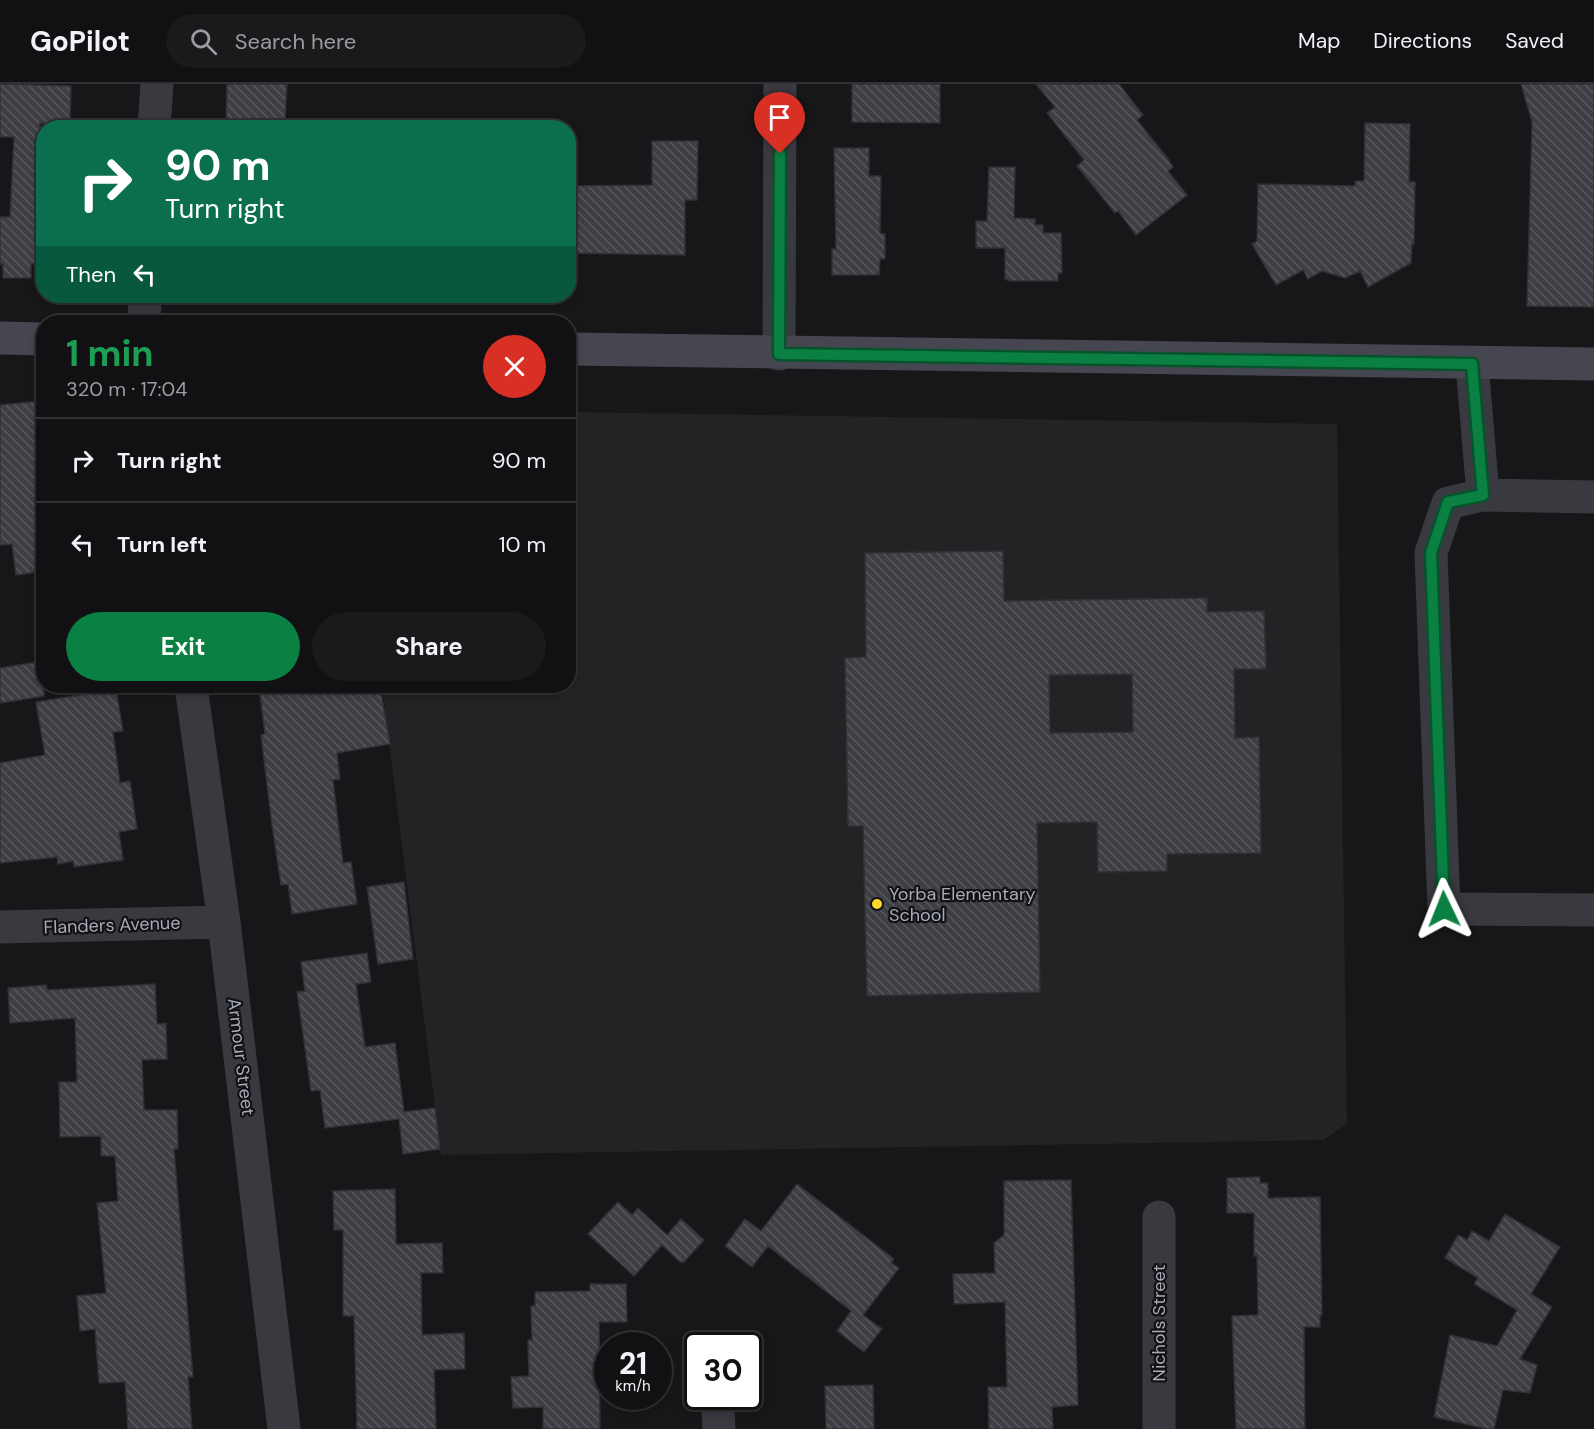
<!DOCTYPE html>
<html lang="en">
<head>
<meta charset="utf-8">
<style>
  :root { --surface:#111113; --page:#1a1a1c; --text:#f1f3f6; --muted:#9c9da0; --line:#303133; --accent:#0b8043 }
  body { margin:0; font-family:"DM Sans",sans-serif; background:var(--page); color:var(--text); height:100vh; display:flex; flex-direction:column; font-size:22px; white-space:nowrap }
  * { box-sizing:border-box; margin:0 }
  p { font-size:20px; color:var(--muted) }
  .icon { flex:none; width:33px; height:33px; fill:none; stroke:currentColor; stroke-width:2; stroke-linecap:round; stroke-linejoin:round }
  .map { position:relative; flex:1; overflow:hidden }
  .sheet { position:absolute; left:36px; top:231px; width:540px; height:378px; display:flex; flex-direction:column; background:var(--surface); border-radius:24px; box-shadow:0 3px 9px #0003,0 0 0 2px var(--line) }
  .sheet>* { flex:none }
  .guide { position:absolute; left:36px; top:36px; width:540px; height:183px; border-radius:24px; box-shadow:0 3px 9px #0003,0 0 0 2px var(--line); background:#0b6e4f; color:#fff; overflow:hidden }
  .speed { position:absolute; left:594px; top:1248px; display:flex; gap:12px; font-size:30px; font-weight:700; text-align:center }
  .speed>* { display:grid; place-content:center; width:78px; height:78px; border-radius:50%; background:var(--surface); box-shadow:0 3px 9px #0003,0 0 0 2px var(--line); line-height:1 }
  .speed small { font-size:15px; font-weight:400 }
  .speed .limit { border:3px solid #111; border-radius:9px; background:#fff; color:#111 }
  .pin { position:absolute; display:grid; place-items:center; width:51px; height:51px; color:#fff; margin:-62px -26px; border-radius:50% 50% 50% 0; rotate:-45deg; box-shadow:0 0 6px #0007 }
  .pin .icon { rotate:45deg }
  .me { position:absolute; width:66px; margin:-33px; rotate:358deg; stroke-linejoin:round; filter:drop-shadow(0 0 4px #0008) }
  .turn { display:flex; align-items:center; gap:21px; height:126px; padding:0 30px; font-size:27px }
  .turn .icon { width:78px; height:78px; stroke-width:2.5 }
  .turn b { display:block; font-size:42px; line-height:51px }
  .then { display:flex; align-items:center; height:57px; padding:0 30px; background:#0003; gap:12px; font-size:22px }
  .round { display:grid; place-items:center; flex:none; width:63px; height:63px; border-radius:32px; background:var(--page) }
  .overview { display:flex; align-items:center; justify-content:space-between; height:102px; padding:0 30px }
  h1 { font-size:36px; font-weight:700; line-height:45px; color:#1e9e55 }
  .action { display:flex; gap:12px; margin-top:auto; padding:12px 30px }
  .action a { flex:1; height:69px; border-radius:36px; background:var(--accent); color:#fff; font-size:24px; font-weight:700; line-height:69px; text-align:center }
  .action a+a { background:var(--page); color:var(--text) }
  ul { padding:0; list-style:none }
  li { display:flex; align-items:center; gap:18px; height:84px; padding:0 30px; border-top:2px solid var(--line) }
  li div { flex:1 }
  li b { display:block; font-size:22px }
  li em { font-style:normal }
  header { display:flex; align-items:center; gap:36px; box-sizing:border-box; height:84px; padding:0 30px; background:var(--surface); border-bottom:2px solid var(--line) }
  header strong { font-size:28px }
  nav { display:flex; gap:33px; margin-inline-start:auto; font-size:21px }
  .search { width:420px; height:54px; background:var(--page); display:flex; align-items:center; gap:15px; box-sizing:border-box; padding:0 21px; border-radius:33px; color:var(--muted); font-size:22px }
  .map>svg:first-child { display:block }
  .built { fill:#232326 }
  .building { fill:url(#building-back-hatch); stroke:#313135; stroke-width:1.5; fill-rule:evenodd }
  .lines { fill:none; stroke-linecap:round; stroke-linejoin:round }
  .street { stroke:#393940; stroke-width:33 }
  .secondary { stroke:#45464f; stroke-width:33 }
  .route-casing { stroke:#07532c; stroke-width:15 }
  .route { stroke:#0b8043; stroke-width:10 }
  .poi-dot { fill:#ffd829; stroke:#121214; stroke-width:2 }
  .labels { text-anchor:middle; dominant-baseline:central; stroke-width:4.5; stroke-linejoin:round; paint-order:stroke }
  .poi-label { font-size:18px; fill:#a8abba; stroke:#121214; text-anchor:start }
  .street-label { font-size:18px; fill:#a8abba; stroke:#121214 }
</style>
</head>
<body>
<header>
<strong>GoPilot</strong>
<div class="search"><svg class="icon" aria-label="search" viewBox="0 0 24 24"><circle cx="10" cy="10" r="6"/><path d="M15 15l6 6"/></svg>Search here</div>
<nav><a>Map</a><a>Directions</a><a>Saved</a></nav>
</header>
<div class="map">
<svg width="1594" height="1345" viewBox="0 0 1594 1345">
  <defs>
    <pattern id="building-back-hatch" width="6" height="6" patternUnits="userSpaceOnUse" patternTransform="scale(1.5)"><rect width="6" height="6" fill="#3e3f44"/><path d="M-1 5l2 2M0 0l6 6M5-1l2 2" fill="none" stroke="#57585d"/></pattern>
  </defs>
  <rect width="100%" height="100%" fill="#171719"/>
  <path class="built" d="M 569,328 L 1337,340 L 1347,1039 L 1324,1056 L 441,1071 L 382,602 L 568,602 Z"/>
  <path class="building" d="M 0,0 L 71,2 L 70,40 L 40,39 L 39,107 L 44,107 L 44,180 L 31,180 L 31,194 L 3,194 L 3,180 L 0,180 L 0,133 L 10,133 L 14,53 L 0,53 Z
    M 227,0 L 287,0 L 285,35 L 282,35 L 282,44 L 226,44 Z
    M 852,0 L 940,0 L 940,39 L 852,38 Z
    M 1036,0 L 1119,0 L 1143,31 L 1137,36 L 1168,75 L 1173,83 L 1168,87 L 1187,111 L 1136,151 L 1118,127 L 1115,129 L 1077,82 L 1084,76 L 1047,29 L 1055,23 Z
    M 1521,0 L 1594,0 L 1594,223 L 1527,222 L 1532,38 Z
    M 1365,39 L 1410,40 L 1409,98 L 1415,98 L 1414,160 L 1412,160 L 1411,179 L 1368,203 L 1360,187 L 1345,194 L 1322,187 L 1308,195 L 1303,186 L 1276,201 L 1252,160 L 1257,157 L 1258,100 L 1355,102 L 1355,97 L 1364,97 Z
    M 652,57 L 698,57 L 697,116 L 685,116 L 685,171 L 568,169 L 568,102 L 652,101 Z
    M 834,64 L 869,64 L 869,92 L 881,92 L 880,149 L 885,150 L 885,175 L 880,175 L 879,191 L 832,191 L 832,165 L 836,165 Z
    M 989,83 L 1015,83 L 1014,134 L 1035,135 L 1035,141 L 1043,141 L 1043,149 L 1061,149 L 1062,189 L 1058,189 L 1058,197 L 1010,197 L 1005,195 L 1005,164 L 976,164 L 976,137 L 987,137 Z
    M 41,317 L 44,343 L 44,487 L 16,491 L 12,460 L 0,461 L 0,321 Z
    M 1003,467 L 1004,517 L 1207,514 L 1207,528 L 1264,527 L 1266,585 L 1234,585 L 1235,654 L 1259,653 L 1261,769 L 1167,770 L 1167,787 L 1098,788 L 1097,738 L 1037,739 L 1040,908 L 867,912 L 863,742 L 848,742 L 845,574 L 866,573 L 865,469 ZM 1132,590 L 1133,648 L 1050,649 L 1049,591 Z
    M 44,577 L 44,612 L 0,619 L 0,584 Z
    M 259,602 L 380,602 L 390,660 L 337,669 L 340,695 L 333,696 L 343,779 L 351,778 L 357,820 L 292,830 L 288,800 L 281,801 L 272,741 L 261,651 L 265,650 Z
    M 116,605 L 123,647 L 113,648 L 120,699 L 130,697 L 137,745 L 119,748 L 123,776 L 74,783 L 73,777 L 58,780 L 57,773 L 0,779 L 0,679 L 45,671 L 36,618 Z
    M 404,798 L 413,875 L 378,880 L 367,803 Z
    M 367,869 L 371,898 L 356,900 L 365,963 L 395,959 L 404,1028 L 435,1024 L 440,1065 L 403,1070 L 399,1035 L 325,1044 L 320,1006 L 311,1007 L 297,908 L 305,907 L 301,878 Z
    M 155,900 L 157,940 L 166,939 L 167,975 L 142,976 L 144,1026 L 177,1026 L 178,1065 L 174,1065 L 193,1293 L 188,1293 L 192,1345 L 128,1345 L 125,1298 L 99,1299 L 95,1245 L 80,1247 L 77,1212 L 106,1209 L 97,1119 L 118,1117 L 115,1072 L 101,1072 L 101,1052 L 60,1053 L 59,998 L 77,998 L 75,934 L 10,939 L 8,904 L 46,901 L 47,906 Z
    M 1260,1093 L 1260,1099 L 1268,1099 L 1268,1114 L 1320,1113 L 1322,1231 L 1320,1231 L 1320,1243 L 1304,1243 L 1305,1345 L 1236,1345 L 1232,1232 L 1258,1231 L 1257,1172 L 1254,1172 L 1254,1129 L 1227,1129 L 1227,1094 Z
    M 1071,1096 L 1078,1321 L 1052,1323 L 1053,1345 L 989,1345 L 988,1303 L 1007,1303 L 1005,1218 L 954,1220 L 953,1190 L 995,1189 L 994,1159 L 1004,1151 L 1004,1097 Z
    M 797,1100 L 894,1175 L 891,1179 L 899,1184 L 863,1231 L 882,1245 L 864,1268 L 837,1247 L 851,1227 L 768,1162 L 752,1183 L 725,1162 L 745,1135 L 761,1147 Z
    M 395,1105 L 396,1160 L 442,1159 L 443,1189 L 421,1189 L 422,1251 L 464,1249 L 465,1285 L 434,1286 L 436,1345 L 357,1345 L 354,1232 L 343,1232 L 343,1146 L 334,1146 L 333,1107 Z
    M 618,1118 L 632,1131 L 638,1124 L 667,1151 L 681,1135 L 704,1156 L 684,1178 L 680,1178 L 662,1161 L 634,1192 L 588,1150 Z
    M 1505,1130 L 1560,1163 L 1531,1210 L 1552,1223 L 1520,1275 L 1537,1281 L 1530,1309 L 1503,1306 L 1494,1345 L 1487,1345 L 1434,1333 L 1450,1251 L 1497,1262 L 1517,1226 L 1474,1200 L 1478,1194 L 1445,1174 L 1458,1151 L 1467,1156 L 1472,1147 L 1489,1157 Z
    M 590,1200 L 626,1200 L 627,1238 L 599,1238 L 600,1345 L 543,1345 L 543,1323 L 513,1324 L 511,1293 L 529,1292 L 528,1256 L 532,1256 L 531,1222 L 535,1222 L 535,1208 L 590,1207 Z
    M 873,1301 L 874,1345 L 826,1345 L 825,1302 Z"/>
  <g class="lines">
    <path class="street" d="M 154,44 L 157,0
      M 144,238 L 145,212
      M 779,270 L 780,0
      M 1472,280 L 1483,411
      M 1594,413 L 1483,411 L 1448,419 L 1431,469 L 1444,825 L 1594,826
      M 191,602 L 224,838 L 284,1345
      M 0,843 L 224,838
      M 1159,1133 L 1159,1345
      M 717,1312 L 719,1345"/>
    <path class="secondary" d="M 0,254 L 44,255
      M 568,265 L 1594,280"/>
  </g>
  <g class="lines">
    <g class="route-casing">
      <path id="route" d="M 780,70 L 779,270 L 1472,280 L 1483,411 L 1448,418 L 1431,469 L 1444,825"/>
    </g>
    <use href="#route" class="route"/>
  </g>
  <circle class="poi-dot" cx="877" cy="820" r="6"/>
  <g class="labels">
    <g class="poi-label">
      <text x="889" y="810">Yorba Elementary<tspan x="889" dy="21">School</tspan></text>
    </g>
    <g class="street-label">
      <text transform="translate(112 841) rotate(-2)">Flanders Avenue</text>
      <text transform="translate(241 973) rotate(83)">Armour Street</text>
      <text transform="translate(1159 1239) rotate(-90)">Nichols Street</text>
    </g>
  </g>
</svg>
<div class="speed"><div>21<small>km/h</small></div><div class="limit">30</div></div>
<div class="pin" style="left:780px;top:70px;background:#d93025"><svg class="icon" aria-label="arrive" viewBox="0 0 24 24"><path d="M6 21V4h12l-3 4 3 4H6"/></svg></div>
<svg class="me" style="left:1444px;top:825px" viewBox="-20 -20 40 40"><path d="M0-17L14 15 0 8-14 15z" fill="#0b8043" stroke="#fff" stroke-width="4"/></svg>
<div class="guide">
<div class="turn"><svg class="icon" aria-label="right" viewBox="0 0 24 24"><path d="M7 20v-9h11M14 6l5 5-5 5"/></svg><div><b>90 m</b>Turn right</div></div>
<div class="then">Then<svg class="icon" aria-label="left" viewBox="0 0 24 24"><path d="M17 20v-9H6M10 6l-5 5 5 5"/></svg></div>
</div>
<section class="sheet">
<div class="overview"><div><h1>1 min</h1><p>320 m · 17:04</p></div><a class="round" style="background:#d93025;color:#fff"><svg class="icon" aria-label="close" viewBox="0 0 24 24"><path d="M6 6l12 12M18 6L6 18"/></svg></a></div>
<ul>
<li><svg class="icon" aria-label="right" viewBox="0 0 24 24"><path d="M7 20v-9h11M14 6l5 5-5 5"/></svg><div><b>Turn right</b></div><em>90 m</em></li>
<li><svg class="icon" aria-label="left" viewBox="0 0 24 24"><path d="M17 20v-9H6M10 6l-5 5 5 5"/></svg><div><b>Turn left</b></div><em>10 m</em></li>
</ul>
<div class="action"><a>Exit</a><a>Share</a></div>
</section>
</div>
</body>
</html>
